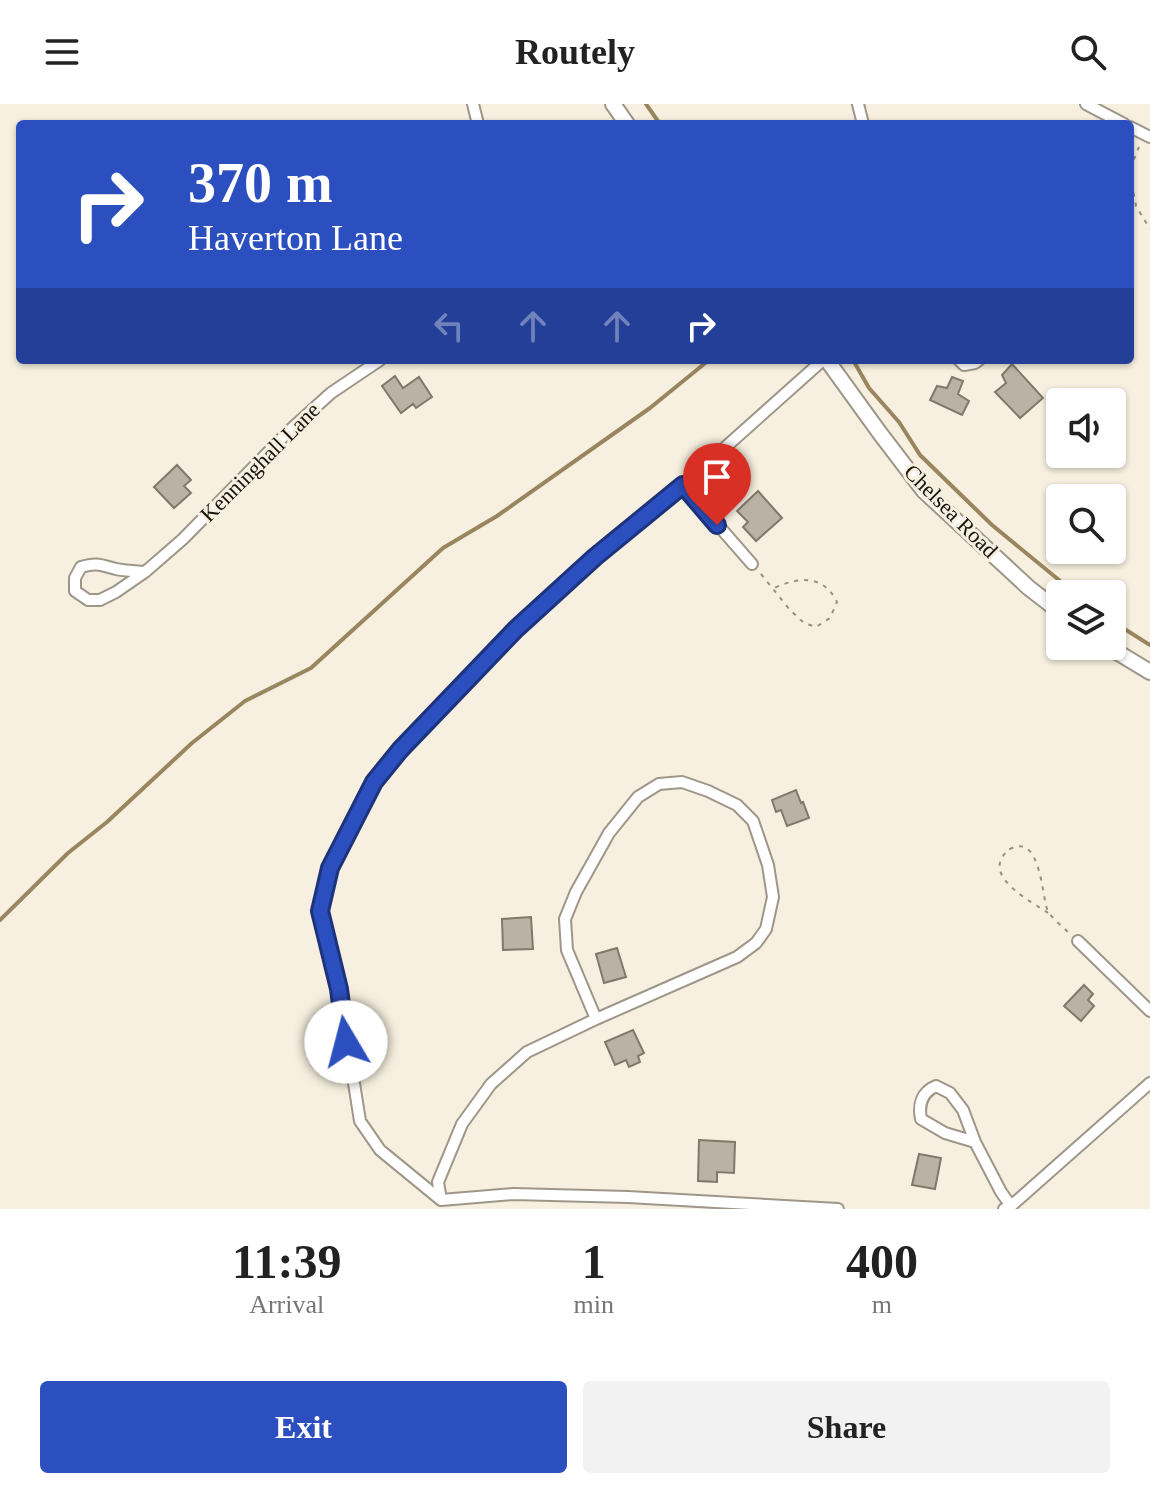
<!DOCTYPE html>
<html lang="en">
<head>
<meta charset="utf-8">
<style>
  :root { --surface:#fff; --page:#f2f2f2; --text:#222; --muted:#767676; --accent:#2c4fbf }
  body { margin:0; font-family:"Times New Roman",serif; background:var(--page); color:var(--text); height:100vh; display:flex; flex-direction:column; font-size:30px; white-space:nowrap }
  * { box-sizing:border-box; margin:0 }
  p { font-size:26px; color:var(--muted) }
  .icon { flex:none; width:44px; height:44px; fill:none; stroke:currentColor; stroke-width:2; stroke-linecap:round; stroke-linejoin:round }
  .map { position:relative; height:1105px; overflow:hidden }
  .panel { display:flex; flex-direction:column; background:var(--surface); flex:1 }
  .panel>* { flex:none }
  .hud { position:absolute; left:16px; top:16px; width:1118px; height:244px; border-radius:8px; box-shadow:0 2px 6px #0004; background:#2c4fbf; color:#fff; overflow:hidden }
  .buttons { position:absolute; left:1046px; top:284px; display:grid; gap:16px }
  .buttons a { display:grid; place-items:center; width:80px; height:80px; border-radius:8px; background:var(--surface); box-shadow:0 2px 6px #0004; font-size:40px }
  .pin { position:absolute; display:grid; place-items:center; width:68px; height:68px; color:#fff; margin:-82px -34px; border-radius:50% 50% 50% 0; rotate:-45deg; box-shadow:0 0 8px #0007 }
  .pin .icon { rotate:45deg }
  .me { position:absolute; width:88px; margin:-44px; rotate:352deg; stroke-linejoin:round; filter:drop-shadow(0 0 6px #0008) }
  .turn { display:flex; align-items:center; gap:28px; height:168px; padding:0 40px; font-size:36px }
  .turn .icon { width:104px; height:104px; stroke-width:2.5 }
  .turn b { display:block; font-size:56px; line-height:68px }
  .lanes { display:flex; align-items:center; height:76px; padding:0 40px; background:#0003; justify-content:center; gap:40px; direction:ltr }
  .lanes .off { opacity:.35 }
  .eta { display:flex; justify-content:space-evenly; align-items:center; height:136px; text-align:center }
  .eta b { font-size:48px; font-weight:800; line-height:56px }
  .button { display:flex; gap:16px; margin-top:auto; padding:16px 40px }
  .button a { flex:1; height:92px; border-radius:8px; background:var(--accent); color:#fff; font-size:32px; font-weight:800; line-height:92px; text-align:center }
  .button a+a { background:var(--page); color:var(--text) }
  header { display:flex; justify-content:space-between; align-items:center; height:104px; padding:0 40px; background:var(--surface); font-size:36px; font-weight:800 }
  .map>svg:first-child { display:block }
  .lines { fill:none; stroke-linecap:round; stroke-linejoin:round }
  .stream { stroke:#99865e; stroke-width:4 }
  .building { fill:#bab3a5; stroke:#7f796b; stroke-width:2 }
  .street-casing { stroke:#9e9789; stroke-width:14 }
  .secondary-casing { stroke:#9e9789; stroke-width:18 }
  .path { stroke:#959085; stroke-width:2; stroke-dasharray:4 6; stroke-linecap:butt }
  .street { stroke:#fff; stroke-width:10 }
  .secondary { stroke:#fff; stroke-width:14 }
  .route-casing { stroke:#1d337c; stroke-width:20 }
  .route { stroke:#2c4fbf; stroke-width:14 }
  .labels { text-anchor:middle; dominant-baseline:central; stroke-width:6; stroke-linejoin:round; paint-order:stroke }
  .street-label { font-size:22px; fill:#15130e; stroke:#f7f0e0 }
</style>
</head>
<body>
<header><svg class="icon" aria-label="menu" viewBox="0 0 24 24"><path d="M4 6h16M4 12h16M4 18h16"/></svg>Routely<svg class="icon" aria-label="search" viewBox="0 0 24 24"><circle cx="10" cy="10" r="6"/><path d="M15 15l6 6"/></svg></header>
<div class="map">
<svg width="1150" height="1105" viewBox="0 0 1150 1105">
  <rect width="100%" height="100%" fill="#f7f0e0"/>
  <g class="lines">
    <path class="stream" d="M 646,0 L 660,20
      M 853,256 L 869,284 L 899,318 L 920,351 L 992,421 L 1076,490
      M 1112,517 L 1150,541
      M 0,816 L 68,749 L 107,718 L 192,639 L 245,597 L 311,564 L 443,444 L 497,412 L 650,304 L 709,256"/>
  </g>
  <path class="building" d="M 1012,260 L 1043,294 L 1020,314 L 995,288 L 1006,279 L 1002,271 Z
    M 395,272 L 403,284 L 419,273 L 432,293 L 416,304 L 413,300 L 401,309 L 382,282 Z
    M 952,273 L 963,277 L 958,290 L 969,297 L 962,311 L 930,296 L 937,282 L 947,284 Z
    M 177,361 L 191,376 L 184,382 L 191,389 L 174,404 L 154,383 Z
    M 758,387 L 782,414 L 756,437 L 743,423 L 748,418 L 737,407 Z
    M 796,686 L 801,699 L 803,698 L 809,714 L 787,722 L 781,706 L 776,708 L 772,696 Z
    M 531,813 L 533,845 L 503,846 L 502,815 Z
    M 617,844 L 626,873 L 604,879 L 596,850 Z
    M 1084,881 L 1093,890 L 1088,896 L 1094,902 L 1081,917 L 1064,902 Z
    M 633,926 L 644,949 L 638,952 L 640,958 L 629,963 L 626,956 L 615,961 L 605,938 Z
    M 699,1036 L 735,1038 L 734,1069 L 717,1068 L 717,1078 L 698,1077 Z
    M 919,1050 L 941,1054 L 935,1085 L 912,1081 Z"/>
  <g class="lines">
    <g class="street-casing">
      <path id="street" d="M 473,0 L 478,20
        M 858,0 L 863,20
        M 1086,0 L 1124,20
        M 1130,23 L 1150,33
        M 823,256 L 683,381 L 552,490 L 516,525 L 400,646 L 374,678 L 330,764 L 320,807 L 339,885 L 360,1017 L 380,1046 L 441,1096 L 513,1090 L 628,1093 L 838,1105
        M 959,256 L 964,261 L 975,259 L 979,256
        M 683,381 L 752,460
        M 145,468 C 136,467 125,467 116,465 C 101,461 97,458 81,463 L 75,474 L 75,487 L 88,496 L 100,496 L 116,488 L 145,468 L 183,435 L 289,327 L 331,289 L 380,256
        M 682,678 L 708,687 L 737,701 L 753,717 L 768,761 L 773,793 L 766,825 L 756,839 L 737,853 L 596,915 L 567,846 L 565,815 L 576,788 L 609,729 L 638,693 L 659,680 Z
        M 1078,837 L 1150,907
        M 975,1038 L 945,1029 L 921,1015 C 918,1000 922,988 936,982 L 950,989 L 963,1006 L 975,1038 L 1001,1088 L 1011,1102
        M 441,1096 L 438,1078 L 462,1020 L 491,980 L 527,948 L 596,915
        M 1004,1105 L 1011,1102 L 1150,979"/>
    </g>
    <g class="secondary-casing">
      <path id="secondary" d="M 613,0 L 627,20
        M 827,256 L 879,328 L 924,387 L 1029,484 L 1060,508
        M 1107,542 L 1150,568"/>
    </g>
    <path class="path" d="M 1130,65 L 1139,43
      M 1130,69 L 1136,102 L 1150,125
      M 761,470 L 790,506 L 804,519 L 816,523 L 830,514 L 837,498 C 823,470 799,473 774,484
      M 1048,809 C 1032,798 987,775 1003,752 C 1007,747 1005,747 1012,744 C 1040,731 1042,790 1047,805 C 1051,814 1061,821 1068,828"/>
    <use href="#street" class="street"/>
    <use href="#secondary" class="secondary"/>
  </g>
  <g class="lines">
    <g class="route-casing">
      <path id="route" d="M 346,938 L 339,885 L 320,807 L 330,764 L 374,678 L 400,646 L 516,525 L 595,453 L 683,381 L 717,421"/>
    </g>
    <use href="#route" class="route"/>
  </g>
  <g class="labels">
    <g class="street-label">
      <text transform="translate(260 358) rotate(-45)">Kenninghall Lane</text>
      <text transform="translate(951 407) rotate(45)">Chelsea Road</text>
    </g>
  </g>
</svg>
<div class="buttons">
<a><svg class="icon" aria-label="sound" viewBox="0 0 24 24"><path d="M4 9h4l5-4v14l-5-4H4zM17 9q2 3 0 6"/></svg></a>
<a><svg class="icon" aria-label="search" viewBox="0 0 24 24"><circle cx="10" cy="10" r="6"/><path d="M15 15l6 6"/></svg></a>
<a><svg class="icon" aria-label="layers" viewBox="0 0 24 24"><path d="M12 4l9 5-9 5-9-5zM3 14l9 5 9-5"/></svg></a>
</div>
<div class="pin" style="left:717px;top:421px;background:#d93025"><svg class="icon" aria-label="arrive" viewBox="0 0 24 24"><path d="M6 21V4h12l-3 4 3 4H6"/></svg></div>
<svg class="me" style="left:346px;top:938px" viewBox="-20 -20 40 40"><circle r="19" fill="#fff"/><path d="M0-13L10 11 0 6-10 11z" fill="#2c4fbf"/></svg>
<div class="hud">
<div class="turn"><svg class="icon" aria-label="right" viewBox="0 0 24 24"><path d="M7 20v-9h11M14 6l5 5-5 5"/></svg><div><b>370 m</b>Haverton Lane</div></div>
<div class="lanes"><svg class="icon off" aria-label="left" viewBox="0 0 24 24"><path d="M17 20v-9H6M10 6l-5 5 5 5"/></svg><svg class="icon off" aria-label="ahead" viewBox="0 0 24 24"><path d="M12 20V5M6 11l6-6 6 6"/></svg><svg class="icon off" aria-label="ahead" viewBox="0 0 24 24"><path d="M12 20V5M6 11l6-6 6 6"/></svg><svg class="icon" aria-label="right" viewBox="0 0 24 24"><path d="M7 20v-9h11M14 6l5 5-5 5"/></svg></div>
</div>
</div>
<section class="panel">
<div class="eta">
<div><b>11:39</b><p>Arrival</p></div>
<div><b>1</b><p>min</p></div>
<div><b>400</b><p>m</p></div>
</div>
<div class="button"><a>Exit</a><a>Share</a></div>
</section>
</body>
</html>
